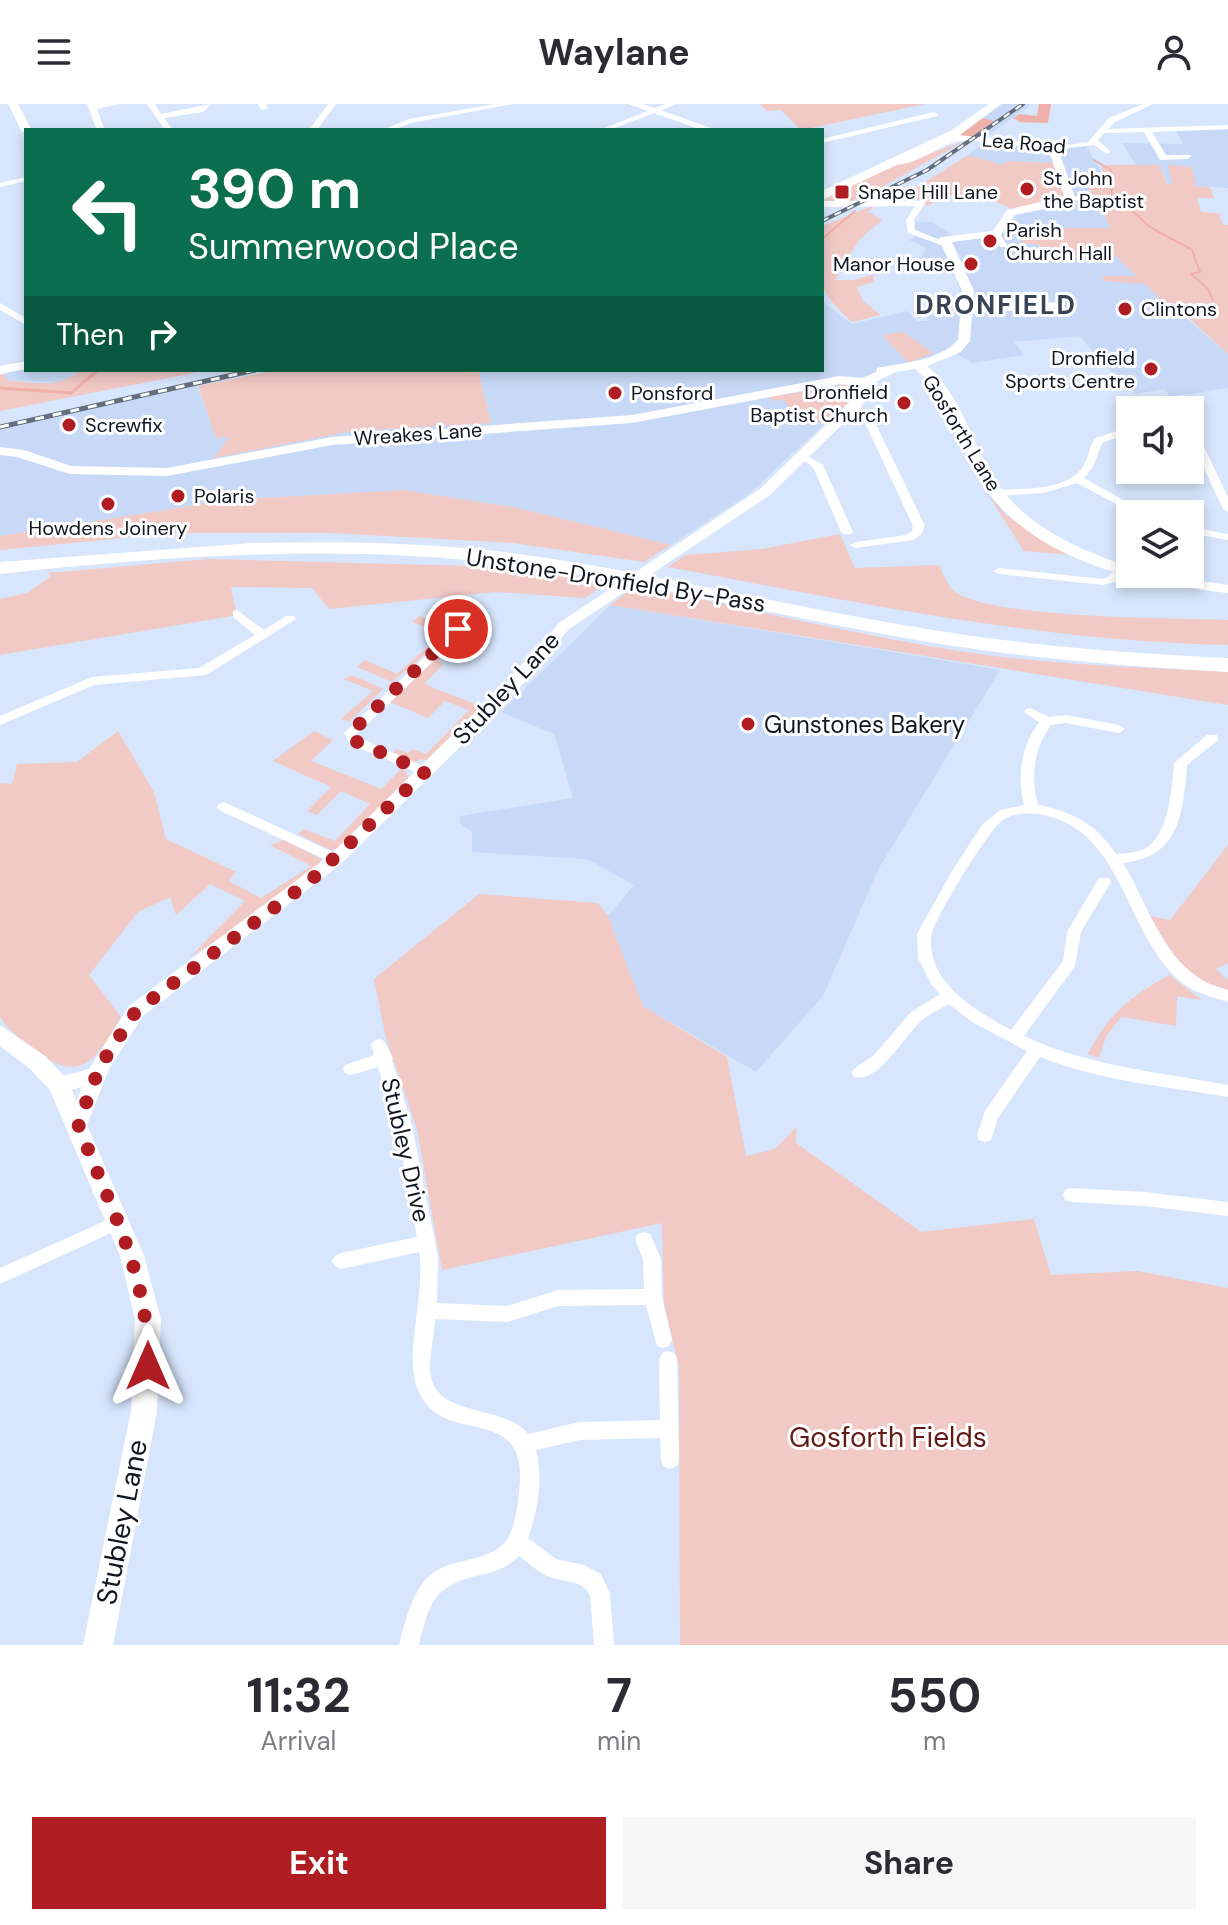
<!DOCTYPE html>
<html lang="en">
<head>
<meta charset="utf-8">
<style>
  :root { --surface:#fff; --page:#f7f7f7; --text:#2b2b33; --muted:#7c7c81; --accent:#af1d22 }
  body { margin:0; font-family:"DM Sans",sans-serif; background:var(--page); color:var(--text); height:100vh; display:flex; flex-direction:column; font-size:30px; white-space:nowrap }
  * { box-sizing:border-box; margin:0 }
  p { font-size:26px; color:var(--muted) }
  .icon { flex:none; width:44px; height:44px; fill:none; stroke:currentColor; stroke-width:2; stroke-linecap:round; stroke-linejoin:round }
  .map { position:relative; height:1541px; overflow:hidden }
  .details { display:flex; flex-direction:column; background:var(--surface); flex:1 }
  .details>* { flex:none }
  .hud { position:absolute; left:24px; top:24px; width:800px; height:244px; border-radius:0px; box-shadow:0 4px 12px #0003; background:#0b6e4f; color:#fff; overflow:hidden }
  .buttons { position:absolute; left:1116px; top:292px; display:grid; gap:16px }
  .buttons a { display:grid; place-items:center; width:88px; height:88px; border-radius:0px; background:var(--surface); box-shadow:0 4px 12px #0003; font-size:40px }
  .pin { position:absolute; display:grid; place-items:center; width:68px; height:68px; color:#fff; margin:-34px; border:4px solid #fff; border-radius:50%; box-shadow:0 2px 8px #0007 }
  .me { position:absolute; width:88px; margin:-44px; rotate:0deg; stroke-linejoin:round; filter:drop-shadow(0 0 6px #0008) }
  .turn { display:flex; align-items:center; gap:28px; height:168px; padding:0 32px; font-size:36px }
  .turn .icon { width:104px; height:104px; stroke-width:2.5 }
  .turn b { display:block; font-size:56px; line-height:68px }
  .then { display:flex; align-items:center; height:76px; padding:0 32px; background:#0003; gap:16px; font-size:30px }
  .eta { display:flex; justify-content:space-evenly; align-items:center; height:136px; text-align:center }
  .eta b { font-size:48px; font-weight:700; line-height:56px }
  .primary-button { display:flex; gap:16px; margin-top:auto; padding:16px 32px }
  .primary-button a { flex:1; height:92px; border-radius:0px; background:var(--accent); color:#fff; font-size:32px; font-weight:700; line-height:92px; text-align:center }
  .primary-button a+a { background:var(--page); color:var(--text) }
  header { display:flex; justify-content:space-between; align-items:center; height:104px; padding:0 32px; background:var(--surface); font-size:36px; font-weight:700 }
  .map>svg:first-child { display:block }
  .built { fill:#c7d9f6 }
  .green { fill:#f1c9c5 }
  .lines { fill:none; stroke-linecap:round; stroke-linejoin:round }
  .stream-far1 { stroke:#f0b0aa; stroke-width:2 }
  .stream { stroke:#f0b0aa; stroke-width:3 }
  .river { fill:#f0b0aa; fill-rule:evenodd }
  .minor { fill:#fff; fill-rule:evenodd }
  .tertiary { fill:#fff; fill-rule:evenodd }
  .secondary { fill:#fff; fill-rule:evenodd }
  .trunk { fill:#fff; fill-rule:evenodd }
  .rail-far1-casing { stroke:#646d7b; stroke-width:4 }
  .rail-casing { stroke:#646d7b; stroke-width:5 }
  .rail-far1 { stroke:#fff; stroke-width:2; stroke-dasharray:7; stroke-linecap:butt }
  .rail { stroke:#fff; stroke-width:3; stroke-dasharray:9; stroke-linecap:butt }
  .route { stroke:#af1d22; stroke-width:14; stroke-dasharray:0 25.2 }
  .poi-dot { fill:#af1d22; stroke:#fff; stroke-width:3 }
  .labels { text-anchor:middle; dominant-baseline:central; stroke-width:6; stroke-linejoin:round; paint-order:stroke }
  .far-street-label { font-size:20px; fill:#11161e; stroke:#fff }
  .far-poi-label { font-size:20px; fill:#11161e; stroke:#fff; text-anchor:start }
  .street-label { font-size:24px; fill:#11161e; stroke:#fff }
  .poi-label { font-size:24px; fill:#11161e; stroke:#fff; text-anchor:start }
  .far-district-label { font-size:26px; font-weight:bold; letter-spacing:2px; fill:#384456; stroke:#fff }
  .near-park-label { font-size:28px; fill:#631918; stroke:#fff }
  .near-street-label { font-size:28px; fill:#11161e; stroke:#fff }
</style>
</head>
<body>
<header><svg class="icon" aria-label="menu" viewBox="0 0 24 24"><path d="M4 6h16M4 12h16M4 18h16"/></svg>Waylane<svg class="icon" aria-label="person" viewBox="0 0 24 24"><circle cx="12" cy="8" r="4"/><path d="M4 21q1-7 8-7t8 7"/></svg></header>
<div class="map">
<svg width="1228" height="1541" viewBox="0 0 1228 1541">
  <rect width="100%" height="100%" fill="#d7e6fd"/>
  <path class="built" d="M 1002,0 L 1031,0 L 985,34 L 956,32 Z
    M 1228,26 L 1228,84 L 1168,80 L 1159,61 L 1136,61 L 1122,39 L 1183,40 L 1176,27 Z
    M 1005,38 L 1048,43 L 1086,42 L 1107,76 L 1086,80 L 1111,124 L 1019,124 L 1040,141 L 1045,155 L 1115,152 L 1228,250 L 1228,284 L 1171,293 L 1163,285 L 1136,290 L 1099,256 L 1080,232 L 1014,238 L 1024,251 L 972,259 L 955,249 L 836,281 L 770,293 L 783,295 L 806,313 L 824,320 L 750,389 L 671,441 L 518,404 L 404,386 L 229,396 L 0,432 L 0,326 L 197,282 L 216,333 L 230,332 L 216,353 L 352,327 L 491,318 L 478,266 L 822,266 L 822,197 L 852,220 L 907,207 L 917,217 L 928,217 L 925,211 L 948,211 L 949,199 L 963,199 L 955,170 L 936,169 L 933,159 L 919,159 L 926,144 L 909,136 L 921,128 L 914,125 L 915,118 L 932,118 L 953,132 L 992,129 L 1007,107 L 1060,97 L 1003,61 L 968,51 L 984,39 Z
    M 26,255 L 26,266 L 81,266 L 61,279 L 6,276 L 7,261 Z
    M 610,501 L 1000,566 L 879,764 L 823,892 L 756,968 L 643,902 L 608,812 L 634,781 L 587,755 L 472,748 L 472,728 L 460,719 L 460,712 L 573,694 L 554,630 L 501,608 Z"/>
  <path class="green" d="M 760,0 L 925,0 L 801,26 L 781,6 L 767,7 Z
    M 967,36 L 860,95 L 822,98 L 845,82 L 891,59 L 913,56 Z
    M 968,51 L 1003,61 L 1007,57 L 1053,59 L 1064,92 L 1013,106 C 995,93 970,96 949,90 L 928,102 L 918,95 L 900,94 Z
    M 1101,61 L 1159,61 L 1167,80 L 1172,80 L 1168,61 L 1192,63 L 1196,81 L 1193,82 L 1210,83 L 1214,94 L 1197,94 L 1201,108 L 1219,109 L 1223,121 L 1228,121 L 1228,250 L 1181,207 L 1172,207 L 1145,180 L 1104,177 L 1102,172 L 1136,172 L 1116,152 L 1045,155 L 1039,141 L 1022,139 L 1018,124 L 1111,124 L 1086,79 L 1106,76 Z
    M 875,101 L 868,108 L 882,116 L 859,136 L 835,176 L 854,176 L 874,170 L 873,178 L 857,183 L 863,197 L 881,211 L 852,218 C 811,182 822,173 822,122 Z
    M 903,228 L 933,249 L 909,259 L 882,231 Z
    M 81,266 L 209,266 L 0,307 L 0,271 L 5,270 L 7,276 C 34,279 59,285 81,266 Z
    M 277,266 L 478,266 L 491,319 L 352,327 L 214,354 L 229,333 L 216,334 L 198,282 Z
    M 848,280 L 857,282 L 858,290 L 824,320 L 806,313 L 799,305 L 791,306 L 783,295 L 772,297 L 769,293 Z
    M 404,386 L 518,404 L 671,441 L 644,458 L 513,439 L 330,429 L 174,429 L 0,446 L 0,432 L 229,396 Z
    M 987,389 L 1006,411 L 1070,451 L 1024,447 Z
    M 840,430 L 855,464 L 939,461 C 943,469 947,482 954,487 C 990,515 1175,514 1228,516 L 1228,541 C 1037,537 855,498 668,463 L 685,451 L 762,445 Z
    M 208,455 L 509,463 L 610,477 L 585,494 L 495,488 L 329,505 L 312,484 L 231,483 L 236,507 L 233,512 L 0,551 L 0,495 L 27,489 L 51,472 L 48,469 Z
    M 636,482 C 758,506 880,537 1002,553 C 1077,562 1153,564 1228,568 L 1228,601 L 610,501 Z
    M 420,512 L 452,528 L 392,578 L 357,563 L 365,556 L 397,570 L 442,530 L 412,518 Z
    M 443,548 L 447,549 L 438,557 L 444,560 L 424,580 L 483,603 L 428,657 L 421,655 L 413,659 L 393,649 L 397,645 L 408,649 L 413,645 L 426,650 L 469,606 L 445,597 L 428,614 L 390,598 Z
    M 352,571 L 383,585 L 349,618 L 341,615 L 373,587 L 343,575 Z
    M 118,627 L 154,688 L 166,735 L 236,768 L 229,777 L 261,794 L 311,762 L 270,741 L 284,736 L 321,755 L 319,762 L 224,832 L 190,853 L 245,797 L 210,780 L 176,811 L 170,793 L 138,808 L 89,871 L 121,913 C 98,952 83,982 37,948 C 23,937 10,928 0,913 L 0,679 L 12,680 L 17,660 L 77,658 Z
    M 314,627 L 333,636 L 311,657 L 381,685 L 402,664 L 407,669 L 408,675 L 339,744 L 331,746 L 298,730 L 304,725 L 335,737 L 370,700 L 341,687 L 317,711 L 307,707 L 331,683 L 273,657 Z
    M 1228,741 L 1228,859 L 1216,865 L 1228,876 L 1228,886 C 1188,885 1168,841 1150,812 L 1170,816 Z
    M 479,790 L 598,799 L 608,812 L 643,902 L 727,953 L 746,1052 L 775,1045 L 796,1023 L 796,1039 L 921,1128 L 1034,1115 L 1051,1171 L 1137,1167 L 1228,1184 L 1228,1541 L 680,1541 L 679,1263 L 664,1200 L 662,1119 L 442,1166 L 417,1025 L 386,934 L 374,875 Z
    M 1169,871 L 1202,896 L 1177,892 L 1176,922 L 1121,913 L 1106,933 L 1099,954 L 1088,950 C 1109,909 1129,894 1169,871 Z"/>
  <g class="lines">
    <path class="stream-far1" d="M 1094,56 L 1111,66 L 1112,96 L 1125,100 L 1150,123 L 1192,146 L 1200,168 L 1191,170 L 1208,185 L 1213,196
      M 848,85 L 853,100
      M 822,135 L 855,107"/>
    <path class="stream" d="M 106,266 L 147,266
      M 0,284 L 71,289 L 98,266"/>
    <path class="river" d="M 1039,0 L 1051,0 L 1048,19 L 1020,18 L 1013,14 L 1020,10 L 1037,12 Z
      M 982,14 L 994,17 L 970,34 L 960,34 L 960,28 Z"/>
    <path class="minor" d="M 87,0 L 120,0 L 97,5 L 104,24 L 101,26 L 96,24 Z
      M 147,0 L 155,0 L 161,10 L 211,0 L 203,8 L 164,14 L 173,26 L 165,26 Z
      M 258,0 L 266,0 L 268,4 L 261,6 Z
      M 328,0 L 336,0 L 317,26 L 309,26 Z
      M 496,0 L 513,0 L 411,19 L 393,26 L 382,26 L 409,15 Z
      M 666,0 L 677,0 L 610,26 L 599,26 Z
      M 1143,0 L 1153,0 L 1115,18 L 1108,25 L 1228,21 L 1228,25 L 1152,28 L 1166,51 L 1190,51 L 1191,53 L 1187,55 L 1160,56 L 1144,28 L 1104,29 L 1098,36 L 1111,48 L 1107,50 L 1094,41 L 1053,46 L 1049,44 L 1088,38 L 1109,14 Z
      M 934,8 L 938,10 L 937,12 L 822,39 L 822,35 Z
      M 26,73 L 26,77 L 0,83 L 0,79 Z
      M 1067,91 L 1125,100 L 1129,103 L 1125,106 L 1070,95 L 1066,93 Z
      M 822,97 L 924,97 L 925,99 L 914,116 L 915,126 L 948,139 L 941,141 L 908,129 L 906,116 L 915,102 L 822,103 Z
      M 993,128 L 999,128 L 1007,141 L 1006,143 L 1000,143 L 992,130 Z
      M 1058,198 L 1061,199 L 1061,203 L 969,210 L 964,207 L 969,204 Z
      M 0,199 L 26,214 L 26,221 L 0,206 Z
      M 1183,291 L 1188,294 L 1191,306 L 1190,308 L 1181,306 L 1178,294 Z
      M 853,298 L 870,308 L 925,422 L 921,431 L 913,436 L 856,444 L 850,441 L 856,438 L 906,431 L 912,427 L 913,422 L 861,310 L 848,301 Z
      M 1190,321 L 1195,324 L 1228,393 L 1228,408 L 1223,405 L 1190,335 Z
      M 1130,322 L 1130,329 L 1102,339 L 1093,363 L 1084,374 L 1148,410 L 1135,410 L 1077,379 L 1044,389 L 996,392 L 991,389 L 996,386 C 1022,384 1064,388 1082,364 C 1088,356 1089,344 1094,335 Z
      M 802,349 L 823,361 L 853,428 L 851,430 L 843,430 L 841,428 L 813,363 L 797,352 Z
      M 1190,423 L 1228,430 L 1228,436 L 1190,429 Z
      M 1122,462 L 1128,465 L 1118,477 L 1103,481 L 999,470 L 993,467 L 999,464 L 1103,475 C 1112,472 1114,464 1122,462 Z
      M 237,506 L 264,526 L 286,512 L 294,512 L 296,515 L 206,571 L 94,581 L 0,621 L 0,612 L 92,573 L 199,564 L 255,531 L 233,513 L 233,507 Z
      M 431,508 L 465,527 L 357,630 L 360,634 L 430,665 L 432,668 L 425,672 L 350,640 L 344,629 L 451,528 L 427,515 L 425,512 Z
      M 1030,604 L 1049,613 L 1066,611 L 1119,621 L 1125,625 L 1119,629 L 1066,619 L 1051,621 C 1034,645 1030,672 1038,701 C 1073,708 1095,719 1116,750 C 1125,749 1134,749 1142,746 C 1169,735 1172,684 1174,659 L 1207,631 L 1217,631 L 1218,634 L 1217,637 L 1187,661 C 1183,709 1180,753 1123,759 C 1147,798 1159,847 1199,874 C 1207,880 1219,883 1228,886 L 1228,898 C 1216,894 1199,890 1188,883 C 1123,838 1128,724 1038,710 C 1027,709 1013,709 1003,716 C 989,725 936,812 932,829 C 930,835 931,847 933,853 C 941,887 983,911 1011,926 L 1063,857 L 1067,828 L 1099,774 L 1109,774 L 1111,778 L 1081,828 L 1075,862 L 1024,932 C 1087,962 1159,968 1228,981 L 1228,993 C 1165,982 1100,977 1040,953 L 998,1014 L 991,1036 L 985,1038 L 979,1036 L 977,1031 L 985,1007 L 1027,947 L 972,918 L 949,900 C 940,905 929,910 921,917 C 905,931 878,980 854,973 L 852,969 L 854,965 L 874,951 L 911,908 L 940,890 L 931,880 L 918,854 L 917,830 L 952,767 L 982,721 L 1000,706 L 1024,701 C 1017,671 1021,643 1039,618 L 1024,608 L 1026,605 Z
      M 224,698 L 341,752 L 343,755 L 341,758 L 331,758 L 219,706 L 217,703 L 219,700 Z
      M 379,935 L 384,937 L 393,954 L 392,956 L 412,1022 L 438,1153 L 437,1199 L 507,1202 L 558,1186 L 644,1185 L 643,1155 L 635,1135 L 638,1130 L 644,1128 L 650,1130 L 661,1155 L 662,1193 L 672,1236 L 669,1242 L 663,1244 L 657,1242 L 646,1201 L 558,1202 L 507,1218 L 435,1215 C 434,1232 430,1249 430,1265 C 431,1315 504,1299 528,1330 L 580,1318 L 660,1316 L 659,1255 L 662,1249 L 668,1247 L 674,1249 L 677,1255 L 679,1356 L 677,1362 L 670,1365 L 663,1362 L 661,1356 L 660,1334 L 580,1336 L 536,1346 C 543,1376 538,1406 528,1434 L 556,1455 L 584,1461 L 601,1470 L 610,1490 L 614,1541 L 594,1541 L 590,1491 C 582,1474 560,1479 545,1471 C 536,1466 527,1458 519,1452 C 508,1463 495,1468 480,1471 C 434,1482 430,1497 419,1541 L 399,1541 C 405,1518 411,1492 427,1474 C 450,1450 495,1462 510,1430 C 517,1414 519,1394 520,1376 C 523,1298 441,1344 418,1286 C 403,1250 426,1191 419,1148 L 341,1165 L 335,1162 L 332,1157 L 335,1152 L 341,1149 L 417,1133 L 396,1022 L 378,963 L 351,971 L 345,969 L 343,965 L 345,961 L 374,951 L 371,941 L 374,937 Z
      M 1071,1084 L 1145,1088 L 1228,1098 L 1228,1112 L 1145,1102 L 1071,1098 L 1065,1096 L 1063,1091 L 1065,1086 Z
      M 116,1112 L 122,1114 L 124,1119 L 122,1124 L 0,1180 L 0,1164 Z"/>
    <path class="tertiary" d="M 628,0 L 643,0 L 717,26 L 702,26 Z
      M 959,31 L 1057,42 L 1075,93 L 1068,100 L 1015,111 L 1000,132 L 952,138 L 974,187 L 970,237 L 961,248 L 927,262 C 957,287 969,328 987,362 C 1015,418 1074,444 1130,463 L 1130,470 L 1155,470 L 1228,481 L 1228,489 C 1141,480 1030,458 980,376 C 958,339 950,294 915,265 L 895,268 L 876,278 L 870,293 L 770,391 L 569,525 L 516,588 L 342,759 L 143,912 L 109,965 L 85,1026 L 78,1029 L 71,1026 L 68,1020 L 82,983 L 59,989 L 52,987 L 49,981 L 52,975 L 89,965 L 129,902 L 330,751 L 504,580 L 559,519 L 760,385 L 859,289 L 862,282 L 839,280 L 632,319 L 332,341 L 167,372 L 70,370 L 17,353 L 0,351 L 0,343 L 24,346 L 71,362 L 167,364 L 332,333 L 632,311 L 839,272 L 862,274 L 876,268 L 877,264 C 902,259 939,257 958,236 L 962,187 L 939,135 L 941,133 L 993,127 L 1007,106 L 1064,92 L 1049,47 C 1024,44 984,35 961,37 C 938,39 907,71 885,57 Z"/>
    <path class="secondary" d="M 8,0 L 18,0 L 32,26 L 22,28 Z
      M 989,0 L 1001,0 L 960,31 L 822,96 L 822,87 L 952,26 Z
      M 26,257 L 26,265 L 0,270 L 0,262 Z
      M 0,921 L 45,952 L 67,975 L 144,1152 L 161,1215 L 157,1307 L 113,1541 L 83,1541 L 131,1307 L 135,1215 L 120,1152 L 50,986 L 29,964 L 0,942 Z"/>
    <path class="trunk" d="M 252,439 C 336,437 421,438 505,448 C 639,465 770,499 903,521 C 1011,540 1119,549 1228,554 L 1228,568 C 1118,562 1009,553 900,533 C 768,510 637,476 503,460 C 335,440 167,452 0,470 L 0,458 Z"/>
    <g class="rail-far1-casing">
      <path id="rail-far1" d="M 822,117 L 927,66 L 1023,0"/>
    </g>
    <g class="rail-casing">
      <path id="rail" d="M 0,323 L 255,266"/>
    </g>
    <use href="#rail-far1" class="rail-far1"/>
    <use href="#rail" class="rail"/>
  </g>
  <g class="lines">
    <path class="route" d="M 148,1262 C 149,1169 110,1105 78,1020 L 100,962 L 136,907 L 310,777 L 425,668 L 355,637 L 350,629 L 458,525"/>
  </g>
  <g class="poi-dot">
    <circle cx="1027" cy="85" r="8"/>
    <rect x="834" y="80" width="16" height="16" rx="4"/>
    <circle cx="990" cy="137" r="8"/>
    <circle cx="971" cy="160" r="8"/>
    <circle cx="1125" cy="205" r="8"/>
    <circle cx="1151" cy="265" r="8"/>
    <circle cx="615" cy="289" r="8"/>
    <circle cx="904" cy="299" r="8"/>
    <circle cx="69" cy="321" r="8"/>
    <circle cx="178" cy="392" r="8"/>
    <circle cx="108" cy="400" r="8"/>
    <circle cx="748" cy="620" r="8"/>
  </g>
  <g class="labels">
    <g class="far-street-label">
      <text transform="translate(1024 39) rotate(5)">Lea Road</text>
      <text transform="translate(962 329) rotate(59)">Gosforth Lane</text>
      <text transform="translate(418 330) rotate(-4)">Wreakes Lane</text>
    </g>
    <g class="far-poi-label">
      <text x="1043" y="74">St John<tspan x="1043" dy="23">the Baptist</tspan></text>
      <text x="858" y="88">Snape Hill Lane</text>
      <text x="1006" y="126">Parish<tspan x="1006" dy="23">Church Hall</tspan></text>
      <text x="955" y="160" text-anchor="end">Manor House</text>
      <text x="1141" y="205">Clintons</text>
      <text x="1135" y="254" text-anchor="end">Dronfield<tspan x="1135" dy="23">Sports Centre</tspan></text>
      <text x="888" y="288" text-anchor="end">Dronfield<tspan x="888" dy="23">Baptist Church</tspan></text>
      <text x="631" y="289">Ponsford</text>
      <text x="85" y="321">Screwfix</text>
      <text x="194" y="392">Polaris</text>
      <text x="108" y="424" text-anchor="middle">Howdens Joinery</text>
    </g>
    <g class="street-label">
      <text transform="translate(616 476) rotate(9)">Unstone-Dronfield By-Pass</text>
      <text transform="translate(506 584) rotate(-47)">Stubley Lane</text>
      <text transform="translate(406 1046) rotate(77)">Stubley Drive</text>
    </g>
    <g class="poi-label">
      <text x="764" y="620">Gunstones Bakery</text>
    </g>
    <g class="far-district-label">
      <text x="996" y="201">DRONFIELD</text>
    </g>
    <g class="near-park-label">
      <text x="888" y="1333">Gosforth Fields</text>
    </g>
    <g class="near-street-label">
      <text transform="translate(122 1418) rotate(-79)">Stubley Lane</text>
    </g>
  </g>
</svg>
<div class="buttons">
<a><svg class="icon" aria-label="sound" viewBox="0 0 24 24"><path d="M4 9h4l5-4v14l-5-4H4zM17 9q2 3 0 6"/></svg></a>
<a><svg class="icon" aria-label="layers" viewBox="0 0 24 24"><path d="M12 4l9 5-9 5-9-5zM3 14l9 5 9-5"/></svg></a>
</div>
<div class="pin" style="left:458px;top:525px;background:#d93025"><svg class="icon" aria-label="arrive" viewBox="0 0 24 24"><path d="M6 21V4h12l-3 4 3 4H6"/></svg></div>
<svg class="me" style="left:148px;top:1262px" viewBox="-20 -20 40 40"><path d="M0-17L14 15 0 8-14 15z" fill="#af1d22" stroke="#fff" stroke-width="4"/></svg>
<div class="hud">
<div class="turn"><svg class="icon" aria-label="left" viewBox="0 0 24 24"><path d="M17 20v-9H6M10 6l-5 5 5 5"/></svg><div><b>390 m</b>Summerwood Place</div></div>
<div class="then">Then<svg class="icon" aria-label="right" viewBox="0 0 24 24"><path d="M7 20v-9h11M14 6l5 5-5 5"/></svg></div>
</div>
</div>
<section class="details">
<div class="eta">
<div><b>11:32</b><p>Arrival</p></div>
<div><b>7</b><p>min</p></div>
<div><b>550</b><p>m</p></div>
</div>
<div class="primary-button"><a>Exit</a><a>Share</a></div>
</section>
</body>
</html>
